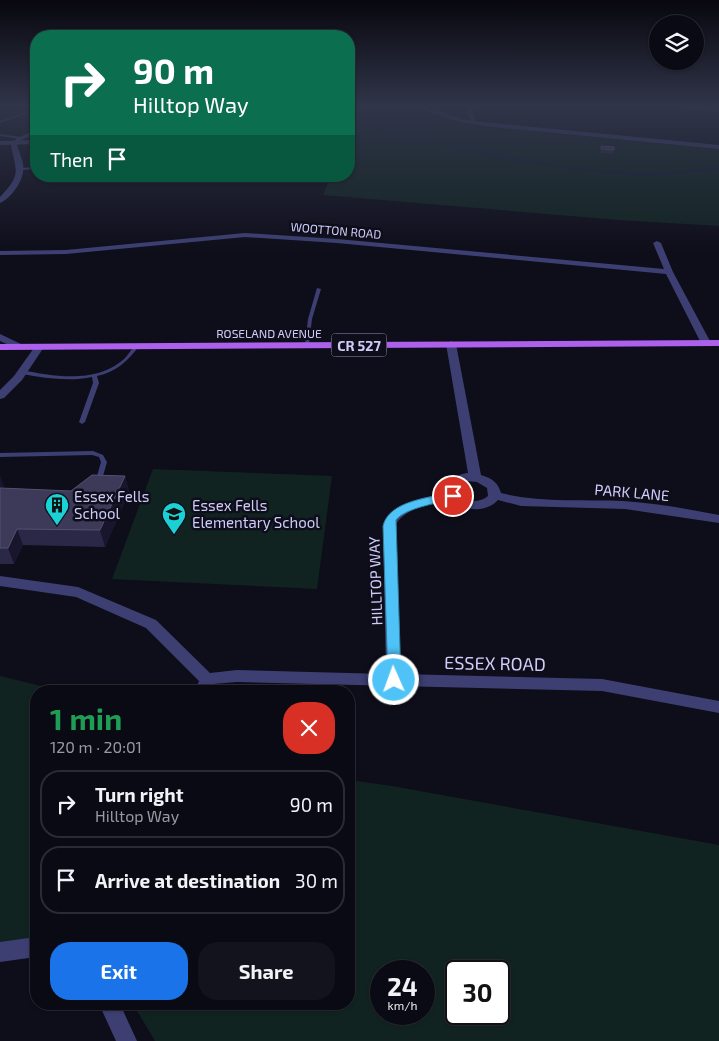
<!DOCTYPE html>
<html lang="en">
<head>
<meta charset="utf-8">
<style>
  :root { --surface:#0a0a14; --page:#13131d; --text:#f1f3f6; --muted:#999aa0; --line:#2a2b34; --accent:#1a73e8 }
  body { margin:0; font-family:"Exo 2",sans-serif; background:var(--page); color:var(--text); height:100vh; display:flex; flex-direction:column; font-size:19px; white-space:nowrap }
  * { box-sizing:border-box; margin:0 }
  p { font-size:16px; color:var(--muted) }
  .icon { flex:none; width:28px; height:28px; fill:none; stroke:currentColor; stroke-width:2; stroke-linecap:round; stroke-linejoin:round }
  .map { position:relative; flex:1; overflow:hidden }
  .panel { position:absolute; left:30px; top:685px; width:325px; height:325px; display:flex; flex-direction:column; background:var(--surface); border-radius:20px; box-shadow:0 1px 4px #0004,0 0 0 1px var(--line) }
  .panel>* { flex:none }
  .top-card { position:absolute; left:30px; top:30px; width:325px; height:152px; border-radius:20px; box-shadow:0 1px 4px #0004,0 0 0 1px var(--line); background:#0b6e4f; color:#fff; overflow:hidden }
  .controls { position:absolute; left:649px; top:15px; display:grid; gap:10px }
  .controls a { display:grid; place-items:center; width:55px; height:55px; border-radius:50%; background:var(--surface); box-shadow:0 1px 4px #0004,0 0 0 1px var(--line); font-size:25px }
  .speed { position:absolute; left:370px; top:960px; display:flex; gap:10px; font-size:25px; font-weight:700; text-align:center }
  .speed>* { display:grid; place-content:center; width:65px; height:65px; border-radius:50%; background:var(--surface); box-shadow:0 1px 4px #0004,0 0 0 1px var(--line); line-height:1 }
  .speed small { font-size:12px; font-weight:400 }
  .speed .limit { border:2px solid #111; border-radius:8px; background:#fff; color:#111 }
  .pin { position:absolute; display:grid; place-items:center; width:42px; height:42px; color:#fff; margin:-21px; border:2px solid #fff; border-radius:50%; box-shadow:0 1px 5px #0007 }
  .me { position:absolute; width:55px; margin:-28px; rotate:358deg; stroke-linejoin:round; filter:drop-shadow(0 0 4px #0008) }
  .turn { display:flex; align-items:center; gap:18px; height:105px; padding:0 20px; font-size:22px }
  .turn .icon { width:65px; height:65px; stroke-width:2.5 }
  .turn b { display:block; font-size:35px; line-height:42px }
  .then { display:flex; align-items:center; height:48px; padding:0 20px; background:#0003; gap:10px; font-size:19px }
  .round { display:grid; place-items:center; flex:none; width:52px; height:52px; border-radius:20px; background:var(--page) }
  .summary { display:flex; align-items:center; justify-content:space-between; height:85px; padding:0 20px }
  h1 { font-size:30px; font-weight:700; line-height:38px; color:#1e9e55 }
  .button { display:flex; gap:10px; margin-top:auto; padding:10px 20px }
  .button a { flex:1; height:58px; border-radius:20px; background:var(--accent); color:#fff; font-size:20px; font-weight:700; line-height:58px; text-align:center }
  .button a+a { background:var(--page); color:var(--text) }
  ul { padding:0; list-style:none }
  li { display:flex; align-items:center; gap:15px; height:68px; margin:0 10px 8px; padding:0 10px; border:2px solid var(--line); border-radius:20px }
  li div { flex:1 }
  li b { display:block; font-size:19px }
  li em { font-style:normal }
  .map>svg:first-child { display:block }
  .green { fill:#112321; fill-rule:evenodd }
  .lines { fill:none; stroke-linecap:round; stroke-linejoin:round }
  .stream { stroke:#0d1e32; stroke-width:2.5 }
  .service { fill:#3d3f73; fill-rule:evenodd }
  .minor { fill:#3d3f73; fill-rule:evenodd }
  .tertiary { fill:#3d3f73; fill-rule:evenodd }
  .primary { fill:#ad60ec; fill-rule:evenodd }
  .wall { fill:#2b2746 }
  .shaded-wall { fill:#18152c }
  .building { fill:#3d3959; stroke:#545072 }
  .route { fill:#4fc3f7; stroke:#337fa1 }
  .labels { text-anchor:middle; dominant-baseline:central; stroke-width:5; stroke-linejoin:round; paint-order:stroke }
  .far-street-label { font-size:12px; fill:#ceccf9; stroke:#0e0d1a }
  .shield { fill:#0e0d1a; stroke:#9493b6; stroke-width:1 }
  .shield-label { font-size:14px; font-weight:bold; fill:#ceccf9 }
  .street-label { font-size:15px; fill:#ceccf9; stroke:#0e0d1a }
  .poi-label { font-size:15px; fill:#ceccf9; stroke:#0e0d1a; text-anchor:start }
  .near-street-label { font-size:18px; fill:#ceccf9; stroke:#0e0d1a }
</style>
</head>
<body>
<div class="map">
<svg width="719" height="1041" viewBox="0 0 719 1041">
  <rect width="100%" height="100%" fill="#0e0d1a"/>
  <path class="green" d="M 349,106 L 404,106 L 476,126 L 719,149 L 719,226 L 619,220 L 323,195 L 331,176 L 349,176 Z
    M 153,469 L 332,476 L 317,589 L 112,579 Z
    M 0,676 L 62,691 L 36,691 L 36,940 L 0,943 Z
    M 349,780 L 392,786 L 719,845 L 719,1041 L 155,1041 L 133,1004 L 349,1004 ZM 381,971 L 424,971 L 424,1014 L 381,1014 ZM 456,971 L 499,971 L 499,1014 L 456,1014 Z"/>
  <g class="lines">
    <path class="stream" d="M 349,123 C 444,142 538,170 636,174 C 664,175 691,171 719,168"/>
    <path class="service" d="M 27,112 L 29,113 L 0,123 L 0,121 Z
      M 0,134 L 21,137 L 23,138 L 21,139 L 0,136 Z
      M 36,167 L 36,169 L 20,170 L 18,169 L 20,168 Z
      M 317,288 L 321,289 L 312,319 L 309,345 L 307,346 L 305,345 L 308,319 Z
      M 135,345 L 137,345 L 139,346 C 128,361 116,372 97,376 L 99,383 L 85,422 L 82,424 L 79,422 L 93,383 L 92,377 C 69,382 45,378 22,374 L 19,372 L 22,370 C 55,377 99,384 126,357 C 129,353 132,349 135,345 Z
      M 93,451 L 103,455 L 107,462 L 101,483 L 98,485 L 95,483 L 101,462 L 99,457 L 92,455 L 0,457 L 0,453 Z"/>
    <path class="minor" d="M 466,106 L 472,106 L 476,124 L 471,123 Z
      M 679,106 L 719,108 L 719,112 L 682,108 Z
      M 36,140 L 36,144 L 0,145 L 0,141 Z
      M 245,233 L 337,239 L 664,269 L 653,243 L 657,241 L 661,243 L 673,272 L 711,343 L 706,346 L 701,343 L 666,274 L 337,243 L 245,237 L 66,254 L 0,255 L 0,251 L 66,250 Z
      M 451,341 L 456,344 L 481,475 C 491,478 498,482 501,493 C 540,503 583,499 623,501 C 655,503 688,509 719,515 L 719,523 L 625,509 L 521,506 L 498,500 C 488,511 472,511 459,506 C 455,504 452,501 449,501 C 432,501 402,510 395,526 L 401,674 L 602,679 L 719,701 L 719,713 L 602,691 L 237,682 L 213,684 L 211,691 L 195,691 L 199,681 L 146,628 L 76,597 L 0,586 L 0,576 L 78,587 L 156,620 L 210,673 L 237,670 L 386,674 L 383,526 C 394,501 422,498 446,493 L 445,489 C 449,479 458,474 468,473 L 446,344 ZM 467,481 L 477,482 L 487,488 L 488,496 C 478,505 457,502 458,487 Z
      M 39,344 L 44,347 L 22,380 L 4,398 L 0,399 L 0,390 L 14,376 L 36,345 Z
      M 36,937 L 36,957 L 0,962 L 0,942 Z
      M 99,1004 L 120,1004 L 137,1041 L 116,1041 Z"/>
    <path class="tertiary" d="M 410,106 L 420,106 L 463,119 L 483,122 L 719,145 L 719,149 L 483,126 L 460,122 Z
      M 36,130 L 36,134 L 21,140 L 17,145 C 19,152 22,158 23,164 C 26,178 12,198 0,203 L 0,197 C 22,174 16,172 11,145 L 17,138 Z
      M 0,334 L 21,344 L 23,346 L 18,349 L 0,341 Z"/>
    <path class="primary" d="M 719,340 L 719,346 L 0,350 L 0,344 Z"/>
  </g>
  <path class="wall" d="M 601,146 L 614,150 L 613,154 L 600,153 Z
    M 0,476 L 4,488 L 71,491 L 125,476 L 129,492 L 105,547 L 23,545 L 14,564 L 0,564 Z"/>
  <path class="shaded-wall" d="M 0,476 L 6,492 L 0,501 Z
    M 125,476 L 129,492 L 105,547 L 100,530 Z
    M 17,529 L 23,545 L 14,564 L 8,548 Z"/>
  <path class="building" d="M 601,146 L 614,147 L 614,150 L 601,149 Z
    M 92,475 L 125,476 L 100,530 L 17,529 L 8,548 L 0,548 L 0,488 L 71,491 Z"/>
  <linearGradient id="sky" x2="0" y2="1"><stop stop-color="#08070e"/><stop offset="0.42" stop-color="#303549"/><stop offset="1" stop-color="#303549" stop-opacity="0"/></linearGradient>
  <rect width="719" height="252" fill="url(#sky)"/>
  <path class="route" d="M 453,492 L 457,493 L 459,496 L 457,498 C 441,503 406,507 396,520 L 401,680 L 399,684 L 394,685 L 390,684 L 388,680 L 383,526 C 389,500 431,498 453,492 Z"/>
  <defs>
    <g id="building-pin" transform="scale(1.25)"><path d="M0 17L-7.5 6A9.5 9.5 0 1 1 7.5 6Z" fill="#1ad2d6" stroke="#0e0d1a"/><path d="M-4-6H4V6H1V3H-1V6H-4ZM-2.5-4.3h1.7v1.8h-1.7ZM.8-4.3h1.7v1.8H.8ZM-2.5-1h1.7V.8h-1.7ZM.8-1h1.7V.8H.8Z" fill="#111"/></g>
    <g id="school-pin" transform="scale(1.25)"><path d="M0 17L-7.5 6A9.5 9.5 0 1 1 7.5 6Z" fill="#1ad2d6" stroke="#0e0d1a"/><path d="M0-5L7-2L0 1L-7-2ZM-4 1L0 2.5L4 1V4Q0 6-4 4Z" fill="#111"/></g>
  </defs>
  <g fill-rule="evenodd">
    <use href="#building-pin" x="57" y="505"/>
    <use href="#school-pin" x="174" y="514"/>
  </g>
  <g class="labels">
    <g class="far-street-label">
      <text transform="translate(336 230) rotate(5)">WOOTTON ROAD</text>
      <text x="269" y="333">ROSELAND AVENUE</text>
    </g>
    <rect class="shield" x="331.5" y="333.5" width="55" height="23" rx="4"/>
    <g class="shield-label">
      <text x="359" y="345">CR 527</text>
    </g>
    <g class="street-label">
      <text transform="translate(632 492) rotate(5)">PARK LANE</text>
      <text transform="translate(375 581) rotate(-92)">HILLTOP WAY</text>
    </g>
    <g class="poi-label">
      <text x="74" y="496">Essex Fells<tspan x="74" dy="17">School</tspan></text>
      <text x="192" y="505">Essex Fells<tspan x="192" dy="17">Elementary School</tspan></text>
    </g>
    <g class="near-street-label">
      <text transform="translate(495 663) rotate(1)">ESSEX ROAD</text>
    </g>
  </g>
</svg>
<div class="controls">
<a><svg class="icon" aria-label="layers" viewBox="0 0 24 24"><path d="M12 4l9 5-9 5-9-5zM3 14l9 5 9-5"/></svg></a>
</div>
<div class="speed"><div>24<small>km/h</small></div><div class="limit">30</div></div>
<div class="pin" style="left:453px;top:496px;background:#d93025"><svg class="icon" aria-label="arrive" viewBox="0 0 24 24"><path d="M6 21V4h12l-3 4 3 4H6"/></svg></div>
<svg class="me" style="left:394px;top:680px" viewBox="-20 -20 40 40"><circle r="17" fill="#4fc3f7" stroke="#fff" stroke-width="3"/><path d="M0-11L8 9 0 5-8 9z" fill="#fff"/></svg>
<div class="top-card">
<div class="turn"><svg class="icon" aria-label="right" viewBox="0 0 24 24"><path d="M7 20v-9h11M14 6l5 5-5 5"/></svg><div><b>90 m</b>Hilltop Way</div></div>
<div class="then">Then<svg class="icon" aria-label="arrive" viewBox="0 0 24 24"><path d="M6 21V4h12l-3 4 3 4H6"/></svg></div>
</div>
<section class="panel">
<div class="summary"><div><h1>1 min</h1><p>120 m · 20:01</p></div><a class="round" style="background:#d93025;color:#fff"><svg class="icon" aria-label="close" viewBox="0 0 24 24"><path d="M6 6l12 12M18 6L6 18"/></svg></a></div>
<ul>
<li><svg class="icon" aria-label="right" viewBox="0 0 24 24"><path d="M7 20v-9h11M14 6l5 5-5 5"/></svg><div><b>Turn right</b><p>Hilltop Way</p></div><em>90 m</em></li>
<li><svg class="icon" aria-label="arrive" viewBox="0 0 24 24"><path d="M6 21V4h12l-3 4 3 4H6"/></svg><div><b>Arrive at destination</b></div><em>30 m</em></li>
</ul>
<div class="button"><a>Exit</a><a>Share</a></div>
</section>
</div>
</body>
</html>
